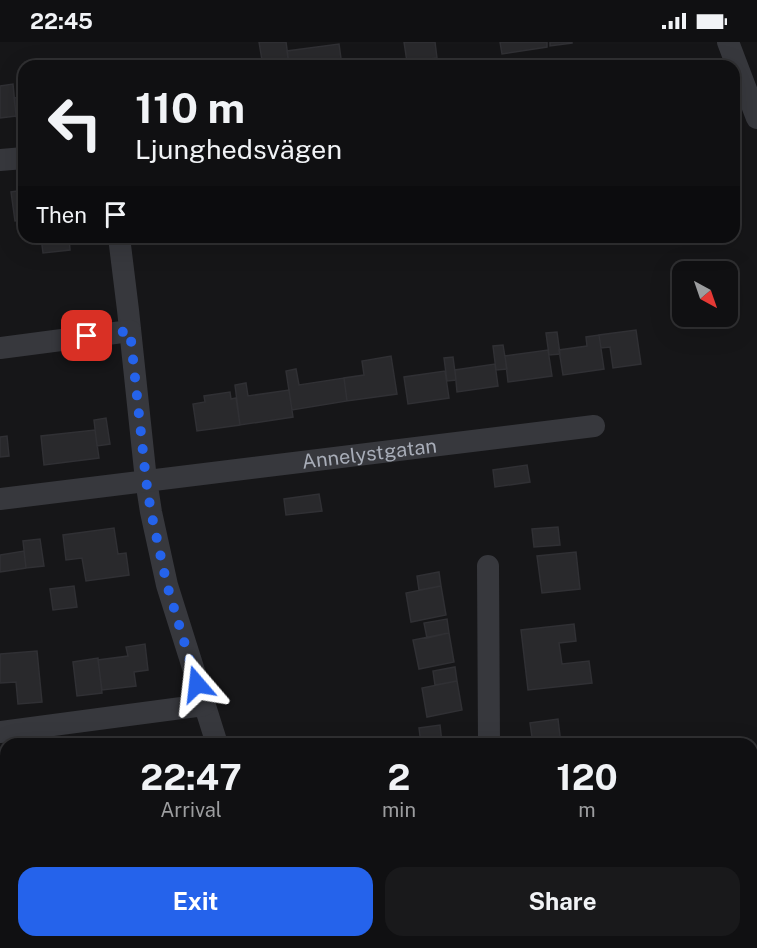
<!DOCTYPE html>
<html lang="en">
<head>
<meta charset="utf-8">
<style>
  :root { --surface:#101012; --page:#19191b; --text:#f1f3f6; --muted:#9c9d9f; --line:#303032; --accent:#2563eb }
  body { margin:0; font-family:"Public Sans",sans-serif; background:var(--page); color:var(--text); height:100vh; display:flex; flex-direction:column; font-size:22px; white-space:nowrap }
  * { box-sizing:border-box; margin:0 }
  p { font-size:20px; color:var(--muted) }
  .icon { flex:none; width:33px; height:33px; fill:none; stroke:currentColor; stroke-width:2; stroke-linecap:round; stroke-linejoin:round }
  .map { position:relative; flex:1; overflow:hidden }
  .drawer { position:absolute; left:0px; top:696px; width:758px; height:210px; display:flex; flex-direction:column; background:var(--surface); border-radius:18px 18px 0 0; box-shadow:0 6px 24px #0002,0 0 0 2px var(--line) }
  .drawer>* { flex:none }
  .guide { position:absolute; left:18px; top:18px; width:722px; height:183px; border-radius:18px; box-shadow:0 6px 24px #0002,0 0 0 2px var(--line); background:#101012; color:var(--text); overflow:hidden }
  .needle { width:39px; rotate:140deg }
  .tools { position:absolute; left:672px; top:219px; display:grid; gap:12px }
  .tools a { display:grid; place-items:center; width:66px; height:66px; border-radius:12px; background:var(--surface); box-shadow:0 6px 24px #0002,0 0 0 2px var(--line); font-size:30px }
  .pin { position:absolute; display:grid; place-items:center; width:51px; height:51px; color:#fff; margin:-26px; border-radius:12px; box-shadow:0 3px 9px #0006 }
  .me { position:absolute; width:66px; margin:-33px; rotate:343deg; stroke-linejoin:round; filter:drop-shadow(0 0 4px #0008) }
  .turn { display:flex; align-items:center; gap:21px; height:126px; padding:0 18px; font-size:27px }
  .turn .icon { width:78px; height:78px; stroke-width:2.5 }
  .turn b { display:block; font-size:42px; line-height:51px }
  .then { display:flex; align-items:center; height:57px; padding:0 18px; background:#0003; gap:12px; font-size:22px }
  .eta { display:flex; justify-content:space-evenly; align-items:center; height:102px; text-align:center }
  .eta b { font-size:36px; font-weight:700; line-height:42px }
  .button { display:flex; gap:12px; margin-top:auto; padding:12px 18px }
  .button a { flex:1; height:69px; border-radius:18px; background:var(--accent); color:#fff; font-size:24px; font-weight:700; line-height:69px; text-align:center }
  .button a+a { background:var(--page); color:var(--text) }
  .status { display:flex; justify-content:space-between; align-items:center; height:42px; padding:0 30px; background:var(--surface); direction:ltr }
  .status svg { height:16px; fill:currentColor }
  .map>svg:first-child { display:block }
  .building { fill:#29292c; stroke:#303034; stroke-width:1.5 }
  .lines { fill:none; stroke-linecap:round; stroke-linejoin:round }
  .minor { stroke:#37383d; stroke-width:22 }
  .route { stroke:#2563eb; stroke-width:10; stroke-dasharray:0 18 }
  .labels { text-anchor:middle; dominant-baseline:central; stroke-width:6; stroke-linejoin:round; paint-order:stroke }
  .street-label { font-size:20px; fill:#a8adb8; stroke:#111113 }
</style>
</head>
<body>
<div class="status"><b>22:45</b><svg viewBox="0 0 49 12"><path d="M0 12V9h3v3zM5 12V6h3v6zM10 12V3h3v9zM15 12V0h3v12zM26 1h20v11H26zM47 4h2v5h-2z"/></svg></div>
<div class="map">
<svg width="757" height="906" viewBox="0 0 757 906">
  <rect width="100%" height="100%" fill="#161618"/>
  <path class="building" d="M 259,0 L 286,0 L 289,22 L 263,24 Z
    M 404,0 L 435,0 L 437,16 L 407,20 Z
    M 500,0 L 547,0 L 547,5 L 502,12 Z
    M 550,0 L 572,0 L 572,1 L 550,4 Z
    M 339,2 L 342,24 L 289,24 L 287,9 Z
    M 13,42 L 16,74 L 0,76 L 0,44 Z
    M 24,55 L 24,86 L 18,87 L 14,56 Z
    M 24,148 L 24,178 L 15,179 L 11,150 Z
    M 41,195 L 69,195 L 70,208 L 43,211 Z
    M 636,288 L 641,322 L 613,326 L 610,305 L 601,306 L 599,293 Z
    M 557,290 L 560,312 L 549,313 L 546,291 Z
    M 599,293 L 604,327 L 563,333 L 559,308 L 587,304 L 586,295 Z
    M 503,303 L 507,327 L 496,328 L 493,304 Z
    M 548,308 L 552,334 L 508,340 L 505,314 Z
    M 391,314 L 397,352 L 347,359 L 344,336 L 364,333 L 362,319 Z
    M 453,315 L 456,338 L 447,339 L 444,316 Z
    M 495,322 L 498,344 L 457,350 L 455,328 Z
    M 296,327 L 299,343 L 344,336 L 347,359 L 292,368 L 286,329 Z
    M 445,329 L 449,356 L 408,362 L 404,335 Z
    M 246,341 L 248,354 L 289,348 L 293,375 L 240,383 L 235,343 Z
    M 230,350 L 231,357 L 236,356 L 240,383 L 197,389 L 193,362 L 205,360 L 204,354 Z
    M 106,376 L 110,402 L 97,404 L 94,378 Z
    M 95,388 L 99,416 L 44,423 L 41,394 Z
    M 7,394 L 9,414 L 0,415 L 0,395 Z
    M 527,423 L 530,440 L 495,445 L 493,428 Z
    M 319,452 L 322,469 L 286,473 L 284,457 Z
    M 558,485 L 560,503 L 534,505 L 532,487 Z
    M 114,486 L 118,512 L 126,511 L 129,533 L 86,539 L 82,516 L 66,518 L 63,493 Z
    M 40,497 L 44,524 L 26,526 L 23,499 Z
    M 24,509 L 26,526 L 0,530 L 0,513 Z
    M 576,510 L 580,547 L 542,551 L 537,514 Z
    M 439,530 L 441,544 L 419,548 L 417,534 Z
    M 74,544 L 77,565 L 53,568 L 50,547 Z
    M 441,544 L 446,573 L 411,580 L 406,551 Z
    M 447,577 L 449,591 L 427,596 L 424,581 Z
    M 574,582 L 576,599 L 559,601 L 562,622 L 589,619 L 592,641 L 528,648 L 521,588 Z
    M 449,591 L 454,620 L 419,627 L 413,598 Z
    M 145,602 L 148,628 L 134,630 L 136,644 L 102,648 L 98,618 L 128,614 L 126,605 Z
    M 37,609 L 42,660 L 18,662 L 16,640 L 0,641 L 0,612 Z
    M 98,616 L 102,651 L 77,654 L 73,620 Z
    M 455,625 L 457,639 L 435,643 L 433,629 Z
    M 457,639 L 462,668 L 427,675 L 422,646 Z
    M 558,677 L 561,702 L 533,702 L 530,681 Z
    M 440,683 L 442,701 L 421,702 L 419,686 Z
    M 0,742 L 5,742 L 6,748 L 6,785 L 0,786 Z
    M 0,865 L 6,865 L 6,895 L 0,896 Z
    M 433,900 L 455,900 L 456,904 L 434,906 Z
    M 528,900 L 589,900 L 556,906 L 529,906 Z"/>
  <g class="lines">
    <g class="minor">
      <path d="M 728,0 L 757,76"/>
      <path d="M 0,118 L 24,116"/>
      <path d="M 119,195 L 128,268 L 146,438 L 151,470 L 167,543 L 217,702"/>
      <path d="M 0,306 L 130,289"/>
      <path id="s1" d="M 0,457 L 594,384"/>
      <path d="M 488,524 L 489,702"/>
      <path d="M 0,690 L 204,663"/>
      <path d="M 282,900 L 285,906"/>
      <path d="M 166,906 L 212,900"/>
      <path d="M 491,906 L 491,900"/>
    </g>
  </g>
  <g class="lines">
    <path class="route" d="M 87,294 L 130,289 L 146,438 L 151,470 L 167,543 L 197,642"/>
  </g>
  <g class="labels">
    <g class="street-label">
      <text stroke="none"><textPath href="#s1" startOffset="372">Annelystgatan</textPath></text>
    </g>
  </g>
</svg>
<div class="tools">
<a><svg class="needle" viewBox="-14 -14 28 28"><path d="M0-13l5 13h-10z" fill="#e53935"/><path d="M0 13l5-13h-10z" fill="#9c9d9f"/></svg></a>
</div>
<div class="pin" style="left:87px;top:294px;background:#d93025"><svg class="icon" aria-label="arrive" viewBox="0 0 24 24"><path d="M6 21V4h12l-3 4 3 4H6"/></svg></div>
<svg class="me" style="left:197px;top:642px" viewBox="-20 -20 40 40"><path d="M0-17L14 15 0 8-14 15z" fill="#2563eb" stroke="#fff" stroke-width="4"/></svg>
<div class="guide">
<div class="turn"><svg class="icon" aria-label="left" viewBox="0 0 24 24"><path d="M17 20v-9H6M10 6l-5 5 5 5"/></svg><div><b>110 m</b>Ljunghedsvägen</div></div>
<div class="then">Then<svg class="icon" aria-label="arrive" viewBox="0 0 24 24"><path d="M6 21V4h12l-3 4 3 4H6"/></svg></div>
</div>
<section class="drawer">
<div class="eta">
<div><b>22:47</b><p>Arrival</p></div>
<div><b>2</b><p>min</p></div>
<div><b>120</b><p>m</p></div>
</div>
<div class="button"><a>Exit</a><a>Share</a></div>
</section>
</div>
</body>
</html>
